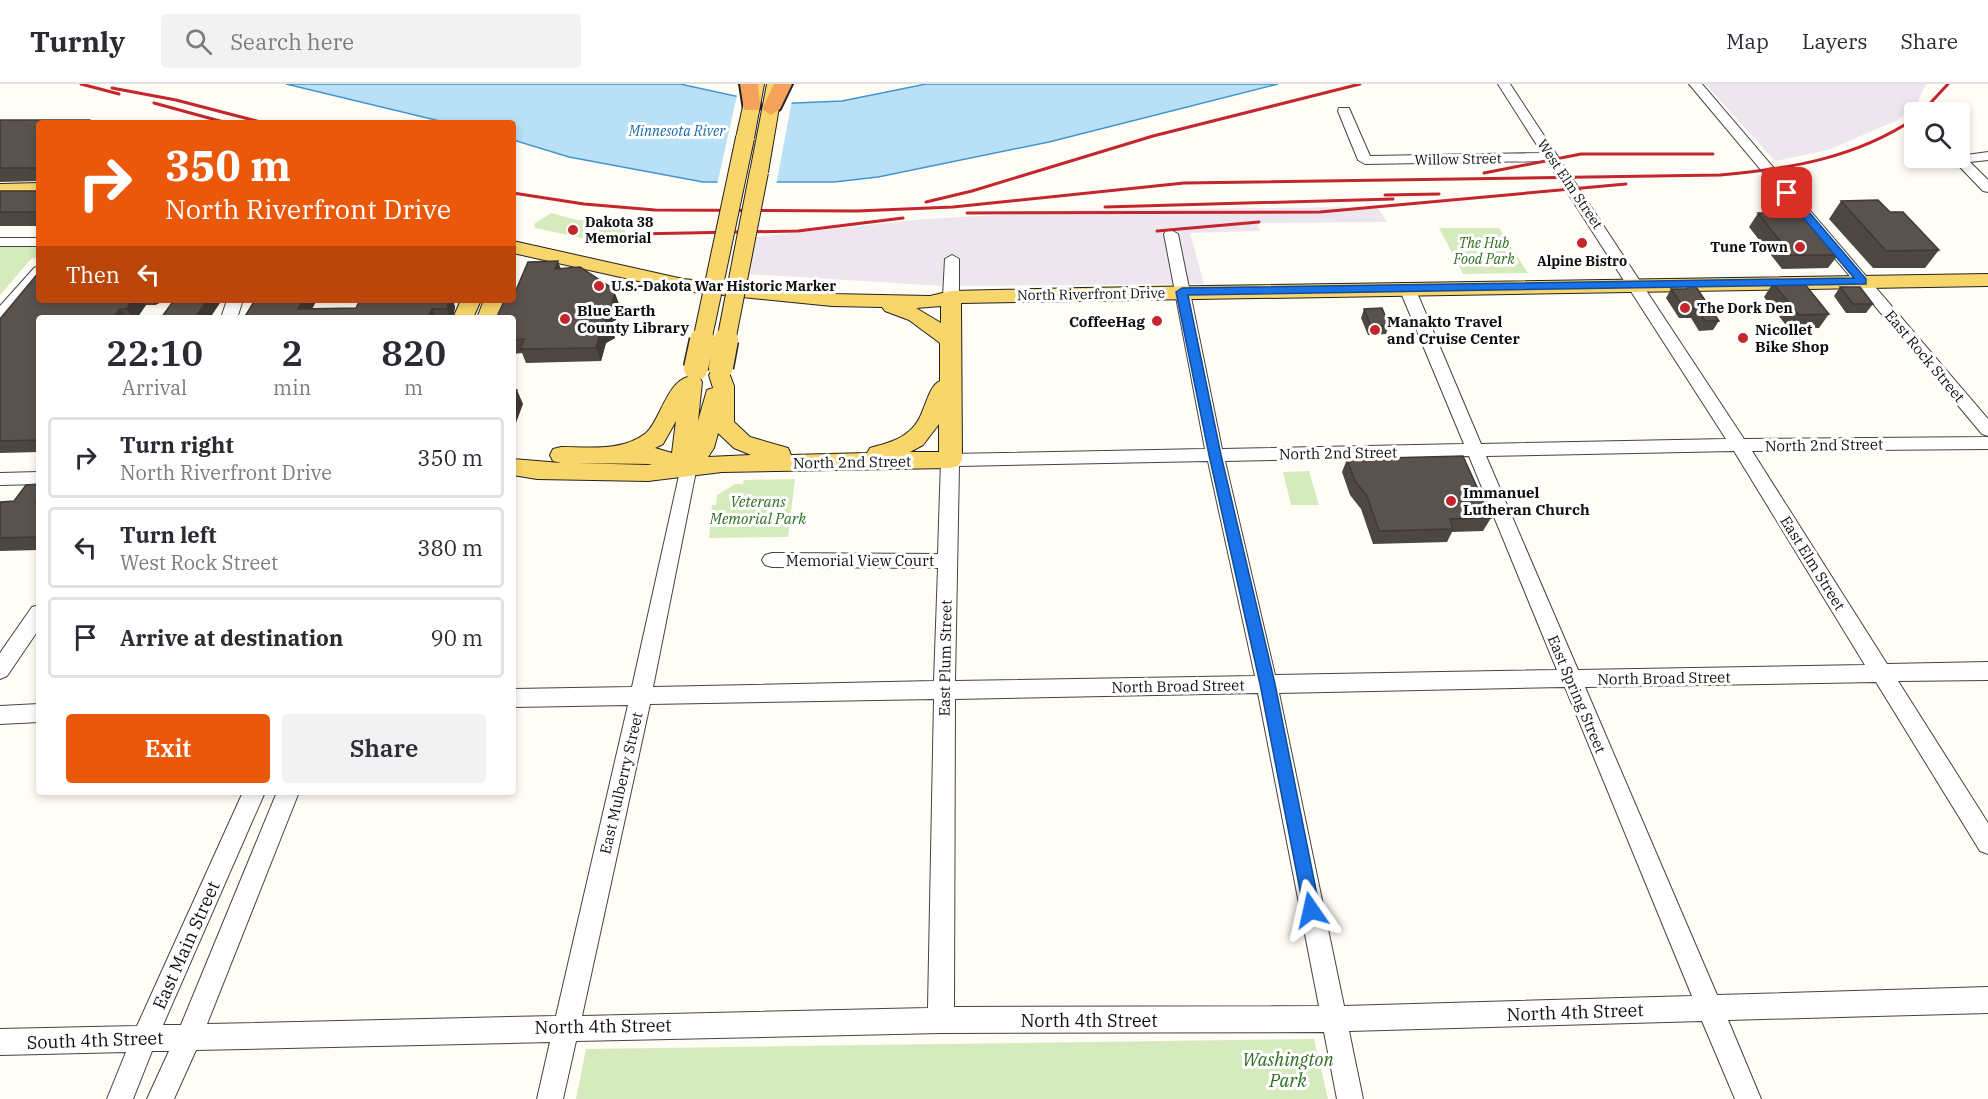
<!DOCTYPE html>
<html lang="en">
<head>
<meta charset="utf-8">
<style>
  :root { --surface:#fff; --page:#f2f2f3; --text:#2b2b33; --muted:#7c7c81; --line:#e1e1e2; --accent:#ea580c }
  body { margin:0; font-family:"IBM Plex Serif",serif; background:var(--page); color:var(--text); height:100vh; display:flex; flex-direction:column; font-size:22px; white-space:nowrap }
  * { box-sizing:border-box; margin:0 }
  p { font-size:20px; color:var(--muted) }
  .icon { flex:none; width:33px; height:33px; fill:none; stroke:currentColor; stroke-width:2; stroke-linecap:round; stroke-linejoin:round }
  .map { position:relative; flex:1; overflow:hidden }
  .drawer { position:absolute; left:36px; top:231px; width:480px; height:480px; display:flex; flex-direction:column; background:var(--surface); border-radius:6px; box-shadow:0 3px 9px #0003 }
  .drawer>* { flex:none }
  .banner { position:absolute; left:36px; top:36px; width:480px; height:183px; border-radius:6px; box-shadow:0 3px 9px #0003; background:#ea580c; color:#fff; overflow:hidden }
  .fabs { position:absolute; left:1904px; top:18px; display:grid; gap:12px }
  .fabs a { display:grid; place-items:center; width:66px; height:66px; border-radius:6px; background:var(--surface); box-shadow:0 3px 9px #0003; font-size:30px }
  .pin { position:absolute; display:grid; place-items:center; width:51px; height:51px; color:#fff; margin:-26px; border-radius:12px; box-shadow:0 3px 9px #0006 }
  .me { position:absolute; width:66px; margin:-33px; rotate:349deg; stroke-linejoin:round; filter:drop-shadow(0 0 4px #0008) }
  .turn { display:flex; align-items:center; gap:21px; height:126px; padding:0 30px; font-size:27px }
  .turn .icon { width:78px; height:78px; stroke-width:2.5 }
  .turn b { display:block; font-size:42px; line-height:51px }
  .then { display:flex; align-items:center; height:57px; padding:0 30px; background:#0003; gap:12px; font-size:22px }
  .eta { display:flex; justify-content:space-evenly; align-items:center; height:102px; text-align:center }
  .eta b { font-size:36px; font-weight:600; line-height:42px }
  .action { display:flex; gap:12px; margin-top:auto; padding:12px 30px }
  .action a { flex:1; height:69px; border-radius:6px; background:var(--accent); color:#fff; font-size:24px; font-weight:600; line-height:69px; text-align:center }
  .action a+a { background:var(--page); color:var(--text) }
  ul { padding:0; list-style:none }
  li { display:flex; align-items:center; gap:18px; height:81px; margin:0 12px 9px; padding:0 18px; border:3px solid var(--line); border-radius:6px }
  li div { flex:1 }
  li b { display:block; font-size:22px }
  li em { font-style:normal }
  header { display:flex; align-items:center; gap:36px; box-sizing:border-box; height:84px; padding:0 30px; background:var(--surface); border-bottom:2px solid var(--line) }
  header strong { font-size:28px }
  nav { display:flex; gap:33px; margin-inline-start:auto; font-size:21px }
  .search { width:420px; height:54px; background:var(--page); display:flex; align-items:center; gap:15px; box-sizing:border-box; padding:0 21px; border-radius:6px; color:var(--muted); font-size:22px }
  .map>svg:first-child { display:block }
  .industrial { fill:#eee6ef }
  .green { fill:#d5ebbd }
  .water { fill:#b9e0f7; stroke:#3f96cf; stroke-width:1.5 }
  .pier { fill:#fffdf5 }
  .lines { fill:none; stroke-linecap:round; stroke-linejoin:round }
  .minor-casing { stroke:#444; stroke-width:2 }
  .major-casing { stroke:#222; stroke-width:2 }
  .highway-casing { stroke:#222; stroke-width:4 }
  .minor { fill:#fff; fill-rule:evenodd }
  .major { fill:#f9d66b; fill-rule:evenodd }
  .highway { fill:#f5a25d; fill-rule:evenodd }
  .rail { stroke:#c4262e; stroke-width:3 }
  .major-bridge-far1-casing { stroke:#222; stroke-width:20; stroke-linecap:butt }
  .major-bridge-casing { stroke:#222; stroke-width:27; stroke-linecap:butt }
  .major-bridge-far1 { stroke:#f9d66b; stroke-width:18 }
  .major-bridge { stroke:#f9d66b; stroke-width:24 }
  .wall { fill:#4d4742 }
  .shaded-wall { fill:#3f3936 }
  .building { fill:#5a524d; stroke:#3f3936; stroke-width:1.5 }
  .route { fill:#1a73e8; stroke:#114b97; stroke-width:1.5 }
  .poi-dot { fill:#c4262e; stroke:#fff; stroke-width:2 }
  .labels { text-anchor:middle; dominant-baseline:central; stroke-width:6; stroke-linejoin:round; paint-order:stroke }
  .far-water-label { font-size:14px; font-style:italic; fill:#1768a6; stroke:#fff }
  .far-street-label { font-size:14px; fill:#111; stroke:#fff }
  .far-poi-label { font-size:14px; font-weight:bold; fill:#111; stroke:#fff; text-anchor:start }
  .far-park-label { font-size:14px; font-style:italic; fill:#2f6b1f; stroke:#fff }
  .poi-label { font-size:15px; font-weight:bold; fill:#111; stroke:#fff; text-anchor:start }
  .street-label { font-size:15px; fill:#111; stroke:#fff }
  .park-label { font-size:15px; font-style:italic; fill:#2f6b1f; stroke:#fff }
  .near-street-label { font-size:18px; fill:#111; stroke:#fff }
  .near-park-label { font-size:18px; font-style:italic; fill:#2f6b1f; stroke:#fff }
</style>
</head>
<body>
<header>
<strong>Turnly</strong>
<div class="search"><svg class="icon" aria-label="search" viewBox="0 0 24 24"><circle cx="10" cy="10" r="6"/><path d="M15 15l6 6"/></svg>Search here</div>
<nav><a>Map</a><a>Layers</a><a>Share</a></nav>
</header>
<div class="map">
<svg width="1988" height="1015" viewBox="0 0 1988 1015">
  <rect width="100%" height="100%" fill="#fffdf5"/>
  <path class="industrial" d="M 1705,0 L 1926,0 L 1918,17 L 1898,36 L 1828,66 L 1775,77 Z
    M 1377,123 L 1387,138 L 1257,139 L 1260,147 L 1190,149 L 1204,200 L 943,202 L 748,190 L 756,153 L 925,135 L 1081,126 Z"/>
  <path class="green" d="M 551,129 L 577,136 L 625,138 L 624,163 L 535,144 L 534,140 Z
    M 1439,144 L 1499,144 L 1528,189 L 1463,190 Z
    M 5,161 L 39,161 L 39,173 L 31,175 L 0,211 L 0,163 Z
    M 1309,387 L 1319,421 L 1291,421 L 1283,388 Z
    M 795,395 L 788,453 L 709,454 L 712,421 L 716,421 L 717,411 L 735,400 L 743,400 L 744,396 Z
    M 1314,955 L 1328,1015 L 576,1015 L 586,965 Z"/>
  <path class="water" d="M 286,0 L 680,0 L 772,20 L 842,17 L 926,0 L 1278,0 L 1049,58 L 878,93 L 834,98 L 703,98 L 569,73 L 513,56 L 513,39 L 448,39 Z"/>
  <path class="pier" d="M 737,11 L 772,17 L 792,16 L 776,102 L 717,101 Z"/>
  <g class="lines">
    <g class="minor-casing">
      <path id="minor" d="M 1498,0 L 1510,0 L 1744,355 L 1988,353 L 1988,365 L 1752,367 L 1887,580 L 1988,578 L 1988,596 L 1898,597 L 1988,739 L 1988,770 L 1980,767 L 1876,598 L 1585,603 L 1717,911 L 1988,903 L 1988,929 L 1728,936 L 1761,1015 L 1735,1015 L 1702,937 L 1349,947 L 1363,1015 L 1337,1015 L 1324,948 L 941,949 L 576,957 L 563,1015 L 537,1015 L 550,958 L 196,966 L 174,1015 L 147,1015 L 169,967 L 152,967 L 133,1015 L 107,1015 L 126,968 L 0,971 L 0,945 L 137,942 L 243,708 L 265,708 L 163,941 L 181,941 L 277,708 L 299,708 L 207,940 L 556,932 L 628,621 L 513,623 L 513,605 L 632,603 L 682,378 L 694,378 L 697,382 L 653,603 L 934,597 L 938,484 L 772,483 L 765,481 L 762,476 L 765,471 L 772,469 L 938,470 L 941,376 L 944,372 L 950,370 L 1205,365 L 1164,150 L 1166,147 L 1171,146 L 1178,150 L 1222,365 L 1464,360 L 1399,204 L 1407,199 L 1415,204 L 1481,360 L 1726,355 L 1547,77 L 1365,80 L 1358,76 L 1338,27 L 1339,24 L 1349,24 L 1370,72 L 1542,69 ZM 1734,367 L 1865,581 L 1578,586 L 1486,372 ZM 1469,372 L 1557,586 L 1275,591 L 1225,377 ZM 1208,377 L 1255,592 L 955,597 L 959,382 ZM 1565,603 L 1692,912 L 1344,922 L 1279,609 ZM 1258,609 L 1319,922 L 954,923 L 955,615 ZM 934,615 L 928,924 L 582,932 L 650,620 Z
        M 1689,0 L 1702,0 L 1988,335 L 1988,352 L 1982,350 Z
        M 1988,68 L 1988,76 L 1970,78 L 1988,96 L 1988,108 L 1983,107 L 1956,79 L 1959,72 Z
        M 0,154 L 39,154 L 39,162 L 0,162 Z
        M 952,171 L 959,175 L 959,213 L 951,218 L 943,213 L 945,175 Z
        M 39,182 L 39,196 L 6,235 L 0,237 L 0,222 L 34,184 Z
        M 227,216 L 243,216 L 237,234 L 221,234 Z
        M 39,388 L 39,400 L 0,401 L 0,389 Z
        M 39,521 L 39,545 L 7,592 L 0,595 L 0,569 L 32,523 Z
        M 39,620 L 39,638 L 0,640 L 0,622 Z"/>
    </g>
    <g class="major-casing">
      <path id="major" d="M 748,0 L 764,0 L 754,54 L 745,59 L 736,54 Z
        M 767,0 L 783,0 L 768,88 L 759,93 L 750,88 Z
        M 39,99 L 39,109 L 0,110 L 0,100 Z
        M 513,157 L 683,195 L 832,210 L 930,212 L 951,207 L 1081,204 L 1988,190 L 1988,202 L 961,219 L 962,376 L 958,382 L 950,384 L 722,388 L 648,397 L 537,395 L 513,391 L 513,375 L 561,379 L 553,377 L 550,371 L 553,365 L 561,363 C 589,363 622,368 646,349 C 662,335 669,285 699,293 L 702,298 L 698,337 L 707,306 L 713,304 L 709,291 L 712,286 L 728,286 L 734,302 L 734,338 L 750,353 L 788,364 L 791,371 L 867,369 L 870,364 C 887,359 903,356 915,341 C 925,330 927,303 940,297 L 940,259 L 909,236 L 885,227 L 882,223 L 832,222 L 683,207 L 513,169 ZM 941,222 L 941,239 L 916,224 ZM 676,337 L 672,369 L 655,364 L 663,360 ZM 939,340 L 939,368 L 910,368 L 923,361 ZM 718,349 L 734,364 L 751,371 L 708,373 L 714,364 ZM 576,379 L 652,380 L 648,381 Z
        M 461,216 L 481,216 L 473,234 L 453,234 Z
        M 484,216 L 504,216 L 497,234 L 477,234 Z"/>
    </g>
    <g class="highway-casing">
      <path id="highway" d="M 740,0 L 758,0 L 760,22 L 758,26 L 744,26 Z
        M 774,0 L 792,0 L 780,25 L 771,31 L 762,25 Z"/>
    </g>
    <use href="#minor" class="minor"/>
    <use href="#major" class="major"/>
    <use href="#highway" class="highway"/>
    <path class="rail" d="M 81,0 L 119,10
      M 112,4 L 176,16 L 264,39
      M 154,19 L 227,39
      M 1922,28 L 1948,0
      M 1484,89 L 1581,70 L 1713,70
      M 513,109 L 584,120 L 655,126 L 857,127 L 953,123 L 1184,99 L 1720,91 C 1790,85 1855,74 1914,35
      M 1385,111 L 1439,110
      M 926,118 L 972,107 L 1153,52 L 1360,0
      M 1105,123 L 1393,115
      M 967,129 L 1320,128 L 1626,100
      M 1157,147 L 1259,138
      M 634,150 L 798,147 L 903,134"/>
    <g class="major-bridge-far1-casing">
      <path id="major-bridge-far1" d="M 702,257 L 745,54
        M 726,257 L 759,88"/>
    </g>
    <g class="major-bridge-casing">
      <path id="major-bridge" d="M 721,283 L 726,256
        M 696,284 L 702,256"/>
    </g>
    <use href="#major-bridge-far1" class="major-bridge-far1"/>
    <use href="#major-bridge" class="major-bridge"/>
  </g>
  <path class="wall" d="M 0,36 L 89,36 L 91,39 L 39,39 L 39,97 L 0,98 Z
    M 0,107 L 39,107 L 39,142 L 0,142 Z
    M 1841,117 L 1890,128 L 1939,166 L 1925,184 L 1873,184 L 1829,135 Z
    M 1774,122 L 1838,171 L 1828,184 L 1782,185 L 1749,143 L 1758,129 L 1769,129 Z
    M 561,184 L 614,207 L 619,220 L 616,236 L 609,239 L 615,254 L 606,259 L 601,277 L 526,279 L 522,269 L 513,270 L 513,234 L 500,234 L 498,230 Z
    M 1773,199 L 1829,230 L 1819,244 L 1789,245 L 1764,213 Z
    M 1840,203 L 1873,220 L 1866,229 L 1846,229 L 1834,212 Z
    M 1671,205 L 1719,237 L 1713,246 L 1699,247 L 1691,234 L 1679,234 L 1666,214 Z
    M 39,216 L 166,216 L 155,221 L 146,221 L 137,234 L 39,234 L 39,368 L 0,369 L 0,235 Z
    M 255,216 L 317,216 L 312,225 L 356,224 L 454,220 L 455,223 L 453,234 L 244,234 Z
    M 1364,225 L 1389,241 L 1386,250 L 1368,251 L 1361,234 Z
    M 1347,375 L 1491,434 L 1483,447 L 1452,448 L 1447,458 L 1373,460 L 1361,425 L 1350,411 L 1342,388 Z
    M 39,400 L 39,466 L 0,467 L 0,418 L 14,417 Z"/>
  <path class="shaded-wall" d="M 558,177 L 563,191 L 555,185 Z
    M 614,207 L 619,220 L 616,236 L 601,243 L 596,230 Z
    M 133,216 L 142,216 L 146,221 L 137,234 L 133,234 L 126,225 Z
    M 151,216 L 166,216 L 155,221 Z
    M 207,216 L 222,216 L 210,234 L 195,234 Z
    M 303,216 L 317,216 L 306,234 L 298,225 Z
    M 448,216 L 455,216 L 454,220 L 455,223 L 453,234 L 451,234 L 447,225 Z
    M 120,225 L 127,234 L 113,234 Z
    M 432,225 L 437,234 L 428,234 Z
    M 610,240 L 615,254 L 606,259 L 601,277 L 596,264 L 601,245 Z
    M 517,306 L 523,320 L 513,347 L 513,317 Z"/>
  <path class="building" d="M 0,36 L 89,36 L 86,39 L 39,39 L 39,84 L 0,84 Z
    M 0,107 L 39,107 L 39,128 L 0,128 Z
    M 1878,116 L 1890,128 L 1903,128 L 1939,166 L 1886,167 L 1841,117 Z
    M 1796,121 L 1838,171 L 1791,171 L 1758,129 L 1780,129 L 1774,122 Z
    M 558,177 L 555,185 L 580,183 L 612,204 L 614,207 L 612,222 L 596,230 L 610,240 L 601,245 L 596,264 L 520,265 L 524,255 L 513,256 L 513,234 L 503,234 L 498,230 L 505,216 L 513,216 L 513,207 L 516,206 L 528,178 Z
    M 39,188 L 39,216 L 133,216 L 126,225 L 120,225 L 113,234 L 39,234 L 39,356 L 0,357 L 0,235 Z
    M 1803,198 L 1829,230 L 1799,231 L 1773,199 Z
    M 1694,200 L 1719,237 L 1705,237 L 1696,224 L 1685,225 L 1671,205 L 1686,205 Z
    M 1840,203 L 1860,203 L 1873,220 L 1853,220 Z
    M 174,216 L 207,216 L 195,234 L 161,234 Z
    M 255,216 L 303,216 L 298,225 L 356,224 L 360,216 L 449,216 L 447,225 L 432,225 L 428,234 L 244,234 Z
    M 1382,224 L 1389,241 L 1371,242 L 1364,225 Z
    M 513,305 L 517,306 L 513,317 Z
    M 1463,372 L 1491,434 L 1450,435 L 1453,445 L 1379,447 L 1367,412 L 1355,397 L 1347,375 Z
    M 39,400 L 39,413 L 36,418 L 39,417 L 39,449 L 37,453 L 0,454 L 0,418 L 14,417 L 26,401 Z"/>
  <path class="route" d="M 1784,107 L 1791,107 L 1866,195 L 1866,200 L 1188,211 L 1221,371 L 1275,600 L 1320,826 L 1317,832 L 1311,834 L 1305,832 L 1260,600 L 1209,371 L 1176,208 L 1182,204 L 1854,194 L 1784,111 Z"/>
  <g class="poi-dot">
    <circle cx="573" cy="146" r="6"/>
    <circle cx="1582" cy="159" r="6"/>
    <circle cx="1800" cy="163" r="6"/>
    <circle cx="599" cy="202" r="6"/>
    <circle cx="1685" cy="224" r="6"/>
    <circle cx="565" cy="235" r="6"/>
    <circle cx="1157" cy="237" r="6"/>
    <circle cx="1375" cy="246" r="6"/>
    <circle cx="1743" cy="254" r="6"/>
    <circle cx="1451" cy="417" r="6"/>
  </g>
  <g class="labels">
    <g class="far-water-label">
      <text x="677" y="47">Minnesota River</text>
    </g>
    <g class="far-street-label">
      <text transform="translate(1458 75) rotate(-1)">Willow Street</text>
      <text transform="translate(1570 100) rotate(56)">West Elm Street</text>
      <text transform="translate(1091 210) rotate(-1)">North Riverfront Drive</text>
    </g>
    <g class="far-poi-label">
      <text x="585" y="138">Dakota 38<tspan x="585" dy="16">Memorial</tspan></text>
      <text x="1788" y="163" text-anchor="end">Tune Town</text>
      <text x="1582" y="177" text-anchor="middle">Alpine Bistro</text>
      <text x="611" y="202">U.S.-Dakota War Historic Marker</text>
      <text x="1697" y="224">The Dork Den</text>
    </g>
    <g class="far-park-label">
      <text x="1484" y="159">The Hub<tspan x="1484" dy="16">Food Park</tspan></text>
    </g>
    <g class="poi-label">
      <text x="577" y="226">Blue Earth<tspan x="577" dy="17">County Library</tspan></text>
      <text x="1145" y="237" text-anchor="end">CoffeeHag</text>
      <text x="1387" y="237">Manakto Travel<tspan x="1387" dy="17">and Cruise Center</tspan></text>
      <text x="1755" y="245">Nicollet<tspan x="1755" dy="17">Bike Shop</tspan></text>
      <text x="1463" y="408">Immanuel<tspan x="1463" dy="17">Lutheran Church</tspan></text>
    </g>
    <g class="street-label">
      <text transform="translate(1925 272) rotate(50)">East Rock Street</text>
      <text transform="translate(1824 361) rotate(-1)">North 2nd Street</text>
      <text transform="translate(1338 369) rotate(-1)">North 2nd Street</text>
      <text transform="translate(852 378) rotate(-1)">North 2nd Street</text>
      <text x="860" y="476">Memorial View Court</text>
      <text transform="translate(1813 479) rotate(58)">East Elm Street</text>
      <text transform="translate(945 574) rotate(-89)">East Plum Street</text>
      <text transform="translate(1664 594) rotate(-1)">North Broad Street</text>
      <text transform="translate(1178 602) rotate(-1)">North Broad Street</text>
      <text transform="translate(1577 610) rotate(67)">East Spring Street</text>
      <text transform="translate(621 699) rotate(-77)">East Mulberry Street</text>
    </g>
    <g class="park-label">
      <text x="758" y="417">Veterans<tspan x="758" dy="17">Memorial Park</tspan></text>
    </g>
    <g class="near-street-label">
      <text transform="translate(186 861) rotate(-66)">East Main Street</text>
      <text transform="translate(1575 928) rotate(-2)">North 4th Street</text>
      <text x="1089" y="936">North 4th Street</text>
      <text transform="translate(603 942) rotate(-1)">North 4th Street</text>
      <text transform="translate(95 956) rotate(-2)">South 4th Street</text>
    </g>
    <g class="near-park-label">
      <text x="1288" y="975">Washington<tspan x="1288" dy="21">Park</tspan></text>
    </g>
  </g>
</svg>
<div class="fabs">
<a><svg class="icon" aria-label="search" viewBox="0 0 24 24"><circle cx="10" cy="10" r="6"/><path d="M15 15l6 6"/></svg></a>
</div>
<div class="pin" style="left:1787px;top:109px;background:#d93025"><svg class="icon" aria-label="arrive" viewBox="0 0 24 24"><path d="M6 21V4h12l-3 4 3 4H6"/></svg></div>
<svg class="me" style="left:1311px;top:826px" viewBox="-20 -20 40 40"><path d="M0-17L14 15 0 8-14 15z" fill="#1a73e8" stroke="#fff" stroke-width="4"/></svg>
<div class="banner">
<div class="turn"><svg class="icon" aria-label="right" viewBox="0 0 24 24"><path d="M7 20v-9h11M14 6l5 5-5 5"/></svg><div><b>350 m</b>North Riverfront Drive</div></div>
<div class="then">Then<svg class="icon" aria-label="left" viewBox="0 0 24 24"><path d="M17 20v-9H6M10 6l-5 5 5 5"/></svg></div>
</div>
<section class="drawer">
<div class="eta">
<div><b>22:10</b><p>Arrival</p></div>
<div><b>2</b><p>min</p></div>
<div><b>820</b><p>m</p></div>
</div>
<ul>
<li><svg class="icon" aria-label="right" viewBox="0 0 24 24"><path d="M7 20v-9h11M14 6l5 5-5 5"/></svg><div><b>Turn right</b><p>North Riverfront Drive</p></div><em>350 m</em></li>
<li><svg class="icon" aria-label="left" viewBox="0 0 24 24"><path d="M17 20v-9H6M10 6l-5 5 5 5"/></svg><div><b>Turn left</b><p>West Rock Street</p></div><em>380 m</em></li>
<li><svg class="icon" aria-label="arrive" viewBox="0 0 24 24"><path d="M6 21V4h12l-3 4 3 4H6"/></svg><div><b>Arrive at destination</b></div><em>90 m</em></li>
</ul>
<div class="action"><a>Exit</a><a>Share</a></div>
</section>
</div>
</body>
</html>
